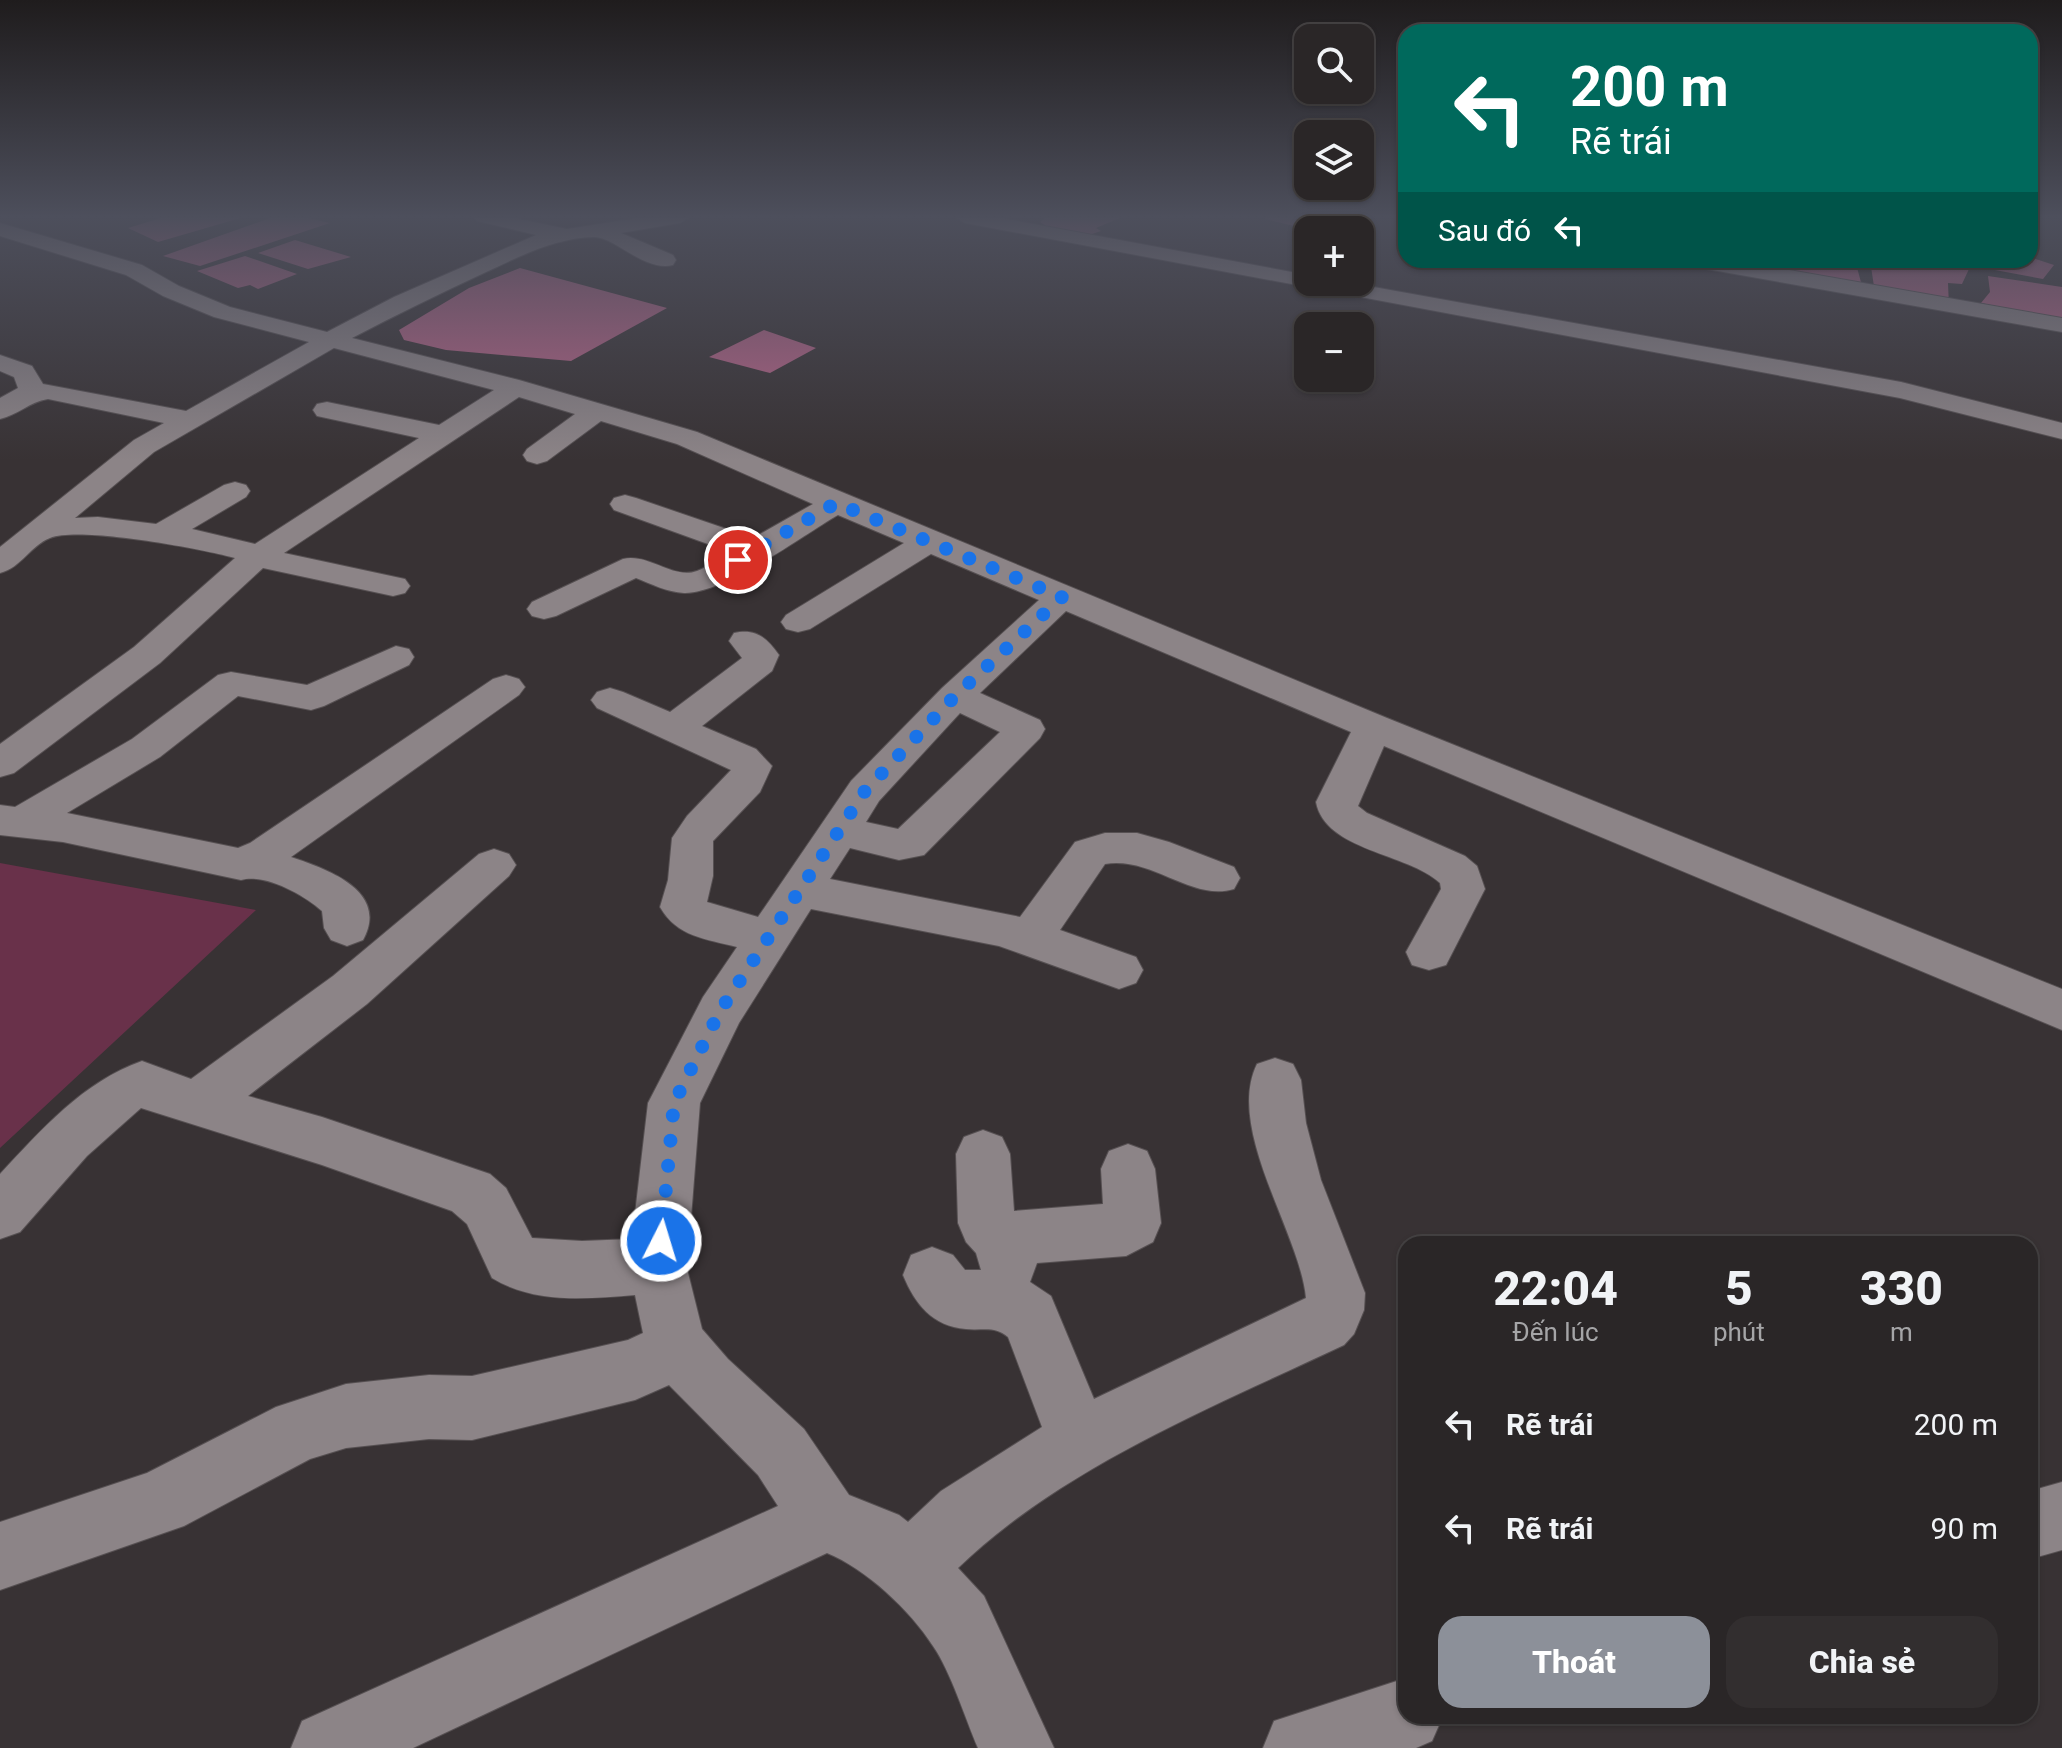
<!DOCTYPE html>
<html lang="vi">
<head>
<meta charset="utf-8">
<style>
  :root { --surface:#2a2627; --page:#322e2f; --text:#f1f3f6; --muted:#a5a5a7; --line:#464344; --accent:#8c9099 }
  body { margin:0; font-family:Roboto,sans-serif; background:var(--page); color:var(--text); height:100vh; display:flex; flex-direction:column; font-size:30px; white-space:nowrap }
  * { box-sizing:border-box; margin:0 }
  p { font-size:26px; color:var(--muted) }
  .icon { flex:none; width:44px; height:44px; fill:none; stroke:currentColor; stroke-width:2; stroke-linecap:round; stroke-linejoin:round }
  .map { position:relative; flex:1; overflow:hidden }
  .sheet { position:absolute; left:1398px; top:1236px; width:640px; height:488px; display:flex; flex-direction:column; background:var(--surface); border-radius:24px; box-shadow:0 2px 6px #0004,0 0 0 2px var(--line) }
  .sheet>* { flex:none }
  .top-card { position:absolute; left:1398px; top:24px; width:640px; height:244px; border-radius:24px; box-shadow:0 2px 6px #0004,0 0 0 2px var(--line); background:#00695c; color:#fff; overflow:hidden }
  .tools { position:absolute; left:1294px; top:24px; display:grid; gap:16px }
  .tools a { display:grid; place-items:center; width:80px; height:80px; border-radius:16px; background:var(--surface); box-shadow:0 2px 6px #0004,0 0 0 2px var(--line); font-size:40px }
  .pin { position:absolute; display:grid; place-items:center; width:68px; height:68px; color:#fff; margin:-34px; border:4px solid #fff; border-radius:50%; box-shadow:0 2px 8px #0007 }
  .me { position:absolute; width:88px; margin:-44px; rotate:5deg; stroke-linejoin:round; filter:drop-shadow(0 0 6px #0008) }
  .turn { display:flex; align-items:center; gap:28px; height:168px; padding:0 40px; font-size:36px }
  .turn .icon { width:104px; height:104px; stroke-width:2.5 }
  .turn b { display:block; font-size:56px; line-height:68px }
  .then { display:flex; align-items:center; height:76px; padding:0 40px; background:#0003; gap:16px; font-size:30px }
  .eta { display:flex; justify-content:space-evenly; align-items:center; height:136px; text-align:center }
  .eta b { font-size:48px; font-weight:800; line-height:56px }
  .primary-button { display:flex; gap:16px; margin-top:auto; padding:16px 40px }
  .primary-button a { flex:1; height:92px; border-radius:24px; background:var(--accent); color:#fff; font-size:32px; font-weight:800; line-height:92px; text-align:center }
  .primary-button a+a { background:var(--page); color:var(--text) }
  ul { padding:0; list-style:none }
  li { display:flex; align-items:center; gap:24px; height:104px; padding:0 40px }
  li div { flex:1 }
  li b { display:block; font-size:30px }
  li em { font-style:normal }
  .map>svg:first-child { display:block }
  .green { fill:#69314a }
  .water { fill:#b46386 }
  .lines { fill:none; stroke-linecap:round; stroke-linejoin:round }
  .minor-casing { stroke:#565052; stroke-width:2 }
  .minor { fill:#8c8487; fill-rule:evenodd }
  .route { stroke:#1a73e8; stroke-width:14; stroke-dasharray:0 25.2 }
</style>
</head>
<body>
<div class="map">
<svg width="2062" height="1748" viewBox="0 0 2062 1748">
  <rect width="100%" height="100%" fill="#383234"/>
  <path class="green" d="M 0,863 L 256,910 L 0,1148 Z"/>
  <path class="water" d="M 164,217 L 244,217 L 158,242 L 128,228 Z
    M 273,217 L 303,217 L 330,223 L 200,266 L 163,256 Z
    M 1047,217 L 1122,217 L 1096,228 L 1101,231 L 1089,235 L 1046,226 L 1040,222 Z
    M 1266,217 L 1362,217 L 1294,226 L 1265,219 Z
    M 295,240 L 351,257 L 308,269 L 258,253 Z
    M 245,256 L 297,274 L 258,289 L 250,285 L 238,288 L 197,271 Z
    M 2030,257 L 2054,265 L 2043,279 L 1941,260 L 2030,260 Z
    M 1698,260 L 1855,260 L 1862,286 Z
    M 1870,260 L 1919,260 L 1969,269 L 1962,284 L 1948,283 L 1949,307 L 1875,293 Z
    M 520,268 L 667,308 L 571,361 L 446,350 L 404,340 L 399,330 L 469,288 Z
    M 1988,276 L 2062,287 L 2062,320 L 1981,303 L 1990,292 Z
    M 764,330 L 816,348 L 770,373 L 709,357 Z"/>
  <g class="lines">
    <g class="minor-casing">
      <path id="minor" d="M 474,217 L 510,217 L 567,229 L 644,217 L 690,217 L 680,223 L 621,233 L 673,255 L 676,260 L 673,265 C 644,272 615,237 594,237 C 554,238 519,257 484,273 C 439,294 396,315 352,338 L 519,380 L 697,432 L 1387,718 L 2062,989 L 2062,1030 L 1384,746 L 1358,806 L 1367,813 L 1465,856 L 1477,866 L 1485,889 L 1446,965 L 1429,970 L 1412,965 L 1406,952 L 1441,889 L 1440,883 C 1408,853 1325,851 1316,802 L 1351,732 L 1066,611 L 980,693 L 1040,720 L 1045,729 L 1040,738 L 924,855 L 899,860 L 850,848 L 830,879 L 1020,917 L 1075,842 L 1105,833 L 1137,833 L 1169,842 L 1234,867 L 1240,878 L 1234,889 C 1192,902 1152,856 1105,864 L 1060,930 L 1136,957 L 1143,970 L 1136,983 L 1119,989 L 999,946 L 811,909 L 739,1023 L 700,1103 L 687,1269 L 702,1329 L 728,1359 L 804,1429 L 849,1495 L 899,1515 L 908,1522 L 941,1491 L 1042,1427 L 1008,1337 C 994,1325 983,1331 966,1329 C 932,1326 915,1304 903,1275 L 911,1255 L 932,1247 L 953,1255 L 965,1270 L 981,1270 L 976,1253 L 966,1242 L 958,1223 L 956,1154 L 964,1137 L 983,1130 L 1002,1137 L 1010,1154 L 1014,1211 L 1103,1204 L 1101,1169 L 1109,1151 L 1128,1144 L 1147,1151 L 1155,1169 L 1161,1223 L 1153,1242 L 1126,1256 L 1037,1263 L 1030,1282 L 1051,1296 L 1094,1399 L 1306,1298 C 1300,1233 1225,1129 1257,1064 L 1275,1058 L 1293,1064 L 1301,1080 L 1306,1123 L 1321,1180 L 1365,1293 L 1364,1310 L 1354,1334 L 1344,1345 C 1213,1407 1064,1466 958,1568 L 984,1596 L 1054,1748 L 978,1748 C 965,1718 951,1672 933,1646 C 910,1610 866,1569 827,1553 L 413,1748 L 291,1748 L 302,1721 L 778,1506 L 758,1475 L 669,1385 L 635,1400 L 472,1440 L 429,1439 L 346,1448 L 310,1459 L 184,1526 L 0,1590 L 0,1522 L 147,1473 L 276,1407 L 346,1384 L 429,1375 L 472,1376 L 628,1340 L 643,1333 L 635,1295 C 586,1299 535,1304 492,1278 L 467,1224 L 452,1211 L 322,1165 L 141,1108 L 87,1156 L 20,1232 L 0,1239 L 0,1174 C 42,1129 83,1082 142,1061 L 191,1079 L 333,976 L 479,854 L 494,849 L 509,854 L 516,865 L 509,876 L 367,1004 L 248,1096 L 322,1117 L 490,1174 L 506,1188 L 532,1238 L 582,1241 L 632,1239 L 648,1103 L 703,997 L 737,947 C 706,939 677,937 660,907 L 668,880 L 672,838 L 687,816 L 731,770 L 597,708 L 591,700 L 597,692 L 610,688 L 623,692 L 670,712 L 742,658 L 729,641 L 734,633 C 756,628 767,638 779,655 L 772,671 L 702,726 L 756,749 L 772,766 L 760,792 L 713,841 L 713,876 L 707,902 L 758,917 L 851,781 L 942,688 L 1039,600 L 931,554 L 810,629 L 798,632 L 786,629 L 781,622 L 786,615 L 904,543 L 838,515 C 802,536 724,594 684,593 C 667,592 651,584 636,578 L 556,616 L 544,619 L 532,616 L 527,609 L 532,602 L 623,559 C 649,553 673,580 697,571 C 708,567 719,558 730,552 L 614,510 L 610,504 L 614,498 L 625,495 L 636,498 L 753,538 L 813,504 L 677,444 L 601,421 L 547,461 L 537,464 L 527,461 L 523,455 L 527,449 L 575,414 L 519,397 L 284,553 L 405,579 L 410,586 L 405,593 L 393,596 L 263,568 L 160,663 L 14,773 L 0,777 L 0,744 L 134,647 L 235,558 C 201,549 81,526 50,538 C 31,545 21,568 0,573 L 0,547 L 134,440 L 164,423 L 48,399 C 29,402 18,415 0,419 L 0,398 L 18,388 L 14,377 L 0,371 L 0,355 L 32,366 L 43,384 L 186,411 L 309,342 L 214,317 L 163,296 L 126,275 L 0,236 L 0,223 L 142,265 L 179,286 L 230,307 L 327,332 L 394,297 L 536,235 L 477,221 ZM 334,348 L 494,390 L 439,425 L 327,402 L 317,404 L 313,410 L 317,416 L 419,438 L 255,544 L 192,529 L 246,497 L 250,491 L 246,485 L 235,482 L 224,485 L 156,524 L 98,517 L 75,518 L 154,452 ZM 960,713 L 1000,732 L 898,829 L 866,822 L 879,801 Z
        M 955,217 L 996,217 L 1308,275 L 1308,282 L 1346,282 L 1901,382 L 2062,423 L 2062,439 L 1900,398 L 965,223 Z
        M 1684,260 L 1732,260 L 2062,318 L 2062,332 L 1695,267 Z
        M 396,646 L 409,649 L 414,657 L 409,665 L 324,706 L 311,710 L 238,696 L 160,757 L 67,813 L 238,848 L 250,843 L 493,679 L 506,675 L 519,679 L 525,687 L 519,695 L 291,857 C 327,869 390,891 363,940 L 347,946 L 331,940 L 324,928 L 322,911 C 304,895 265,873 241,880 L 63,842 L 0,835 L 0,805 L 15,807 L 132,739 L 218,675 L 231,672 L 307,685 Z
        M 2062,1482 L 2062,1550 L 2030,1559 L 2030,1491 Z
        M 1406,1678 L 1406,1716 L 1443,1716 L 1432,1741 L 1416,1748 L 1263,1748 L 1274,1721 Z"/>
    </g>
    <use href="#minor" class="minor"/>
  </g>
  <linearGradient id="sky" x2="0" y2="1"><stop stop-color="#1f1c1d"/><stop offset="0.47" stop-color="#4d4f5c"/><stop offset="1" stop-color="#4d4f5c" stop-opacity="0"/></linearGradient>
  <rect width="2062" height="461" fill="url(#sky)"/>
  <g class="lines">
    <path class="route" d="M 661,1241 L 674,1103 L 720,1011 L 865,791 L 955,696 L 1062,597 L 836,503 L 738,560"/>
  </g>
</svg>
<div class="tools">
<a><svg class="icon" aria-label="search" viewBox="0 0 24 24"><circle cx="10" cy="10" r="6"/><path d="M15 15l6 6"/></svg></a>
<a><svg class="icon" aria-label="layers" viewBox="0 0 24 24"><path d="M12 4l9 5-9 5-9-5zM3 14l9 5 9-5"/></svg></a>
<a>+</a>
<a>−</a>
</div>
<div class="pin" style="left:738px;top:560px;background:#d93025"><svg class="icon" aria-label="arrive" viewBox="0 0 24 24"><path d="M6 21V4h12l-3 4 3 4H6"/></svg></div>
<svg class="me" style="left:661px;top:1241px" viewBox="-20 -20 40 40"><circle r="17" fill="#1a73e8" stroke="#fff" stroke-width="3"/><path d="M0-11L8 9 0 5-8 9z" fill="#fff"/></svg>
<div class="top-card">
<div class="turn"><svg class="icon" aria-label="left" viewBox="0 0 24 24"><path d="M17 20v-9H6M10 6l-5 5 5 5"/></svg><div><b>200 m</b>Rẽ trái</div></div>
<div class="then">Sau đó<svg class="icon" aria-label="left" viewBox="0 0 24 24"><path d="M17 20v-9H6M10 6l-5 5 5 5"/></svg></div>
</div>
<section class="sheet">
<div class="eta">
<div><b>22:04</b><p>Đến lúc</p></div>
<div><b>5</b><p>phút</p></div>
<div><b>330</b><p>m</p></div>
</div>
<ul>
<li><svg class="icon" aria-label="left" viewBox="0 0 24 24"><path d="M17 20v-9H6M10 6l-5 5 5 5"/></svg><div><b>Rẽ trái</b></div><em>200 m</em></li>
<li><svg class="icon" aria-label="left" viewBox="0 0 24 24"><path d="M17 20v-9H6M10 6l-5 5 5 5"/></svg><div><b>Rẽ trái</b></div><em>90 m</em></li>
</ul>
<div class="primary-button"><a>Thoát</a><a>Chia sẻ</a></div>
</section>
</div>
</body>
</html>
